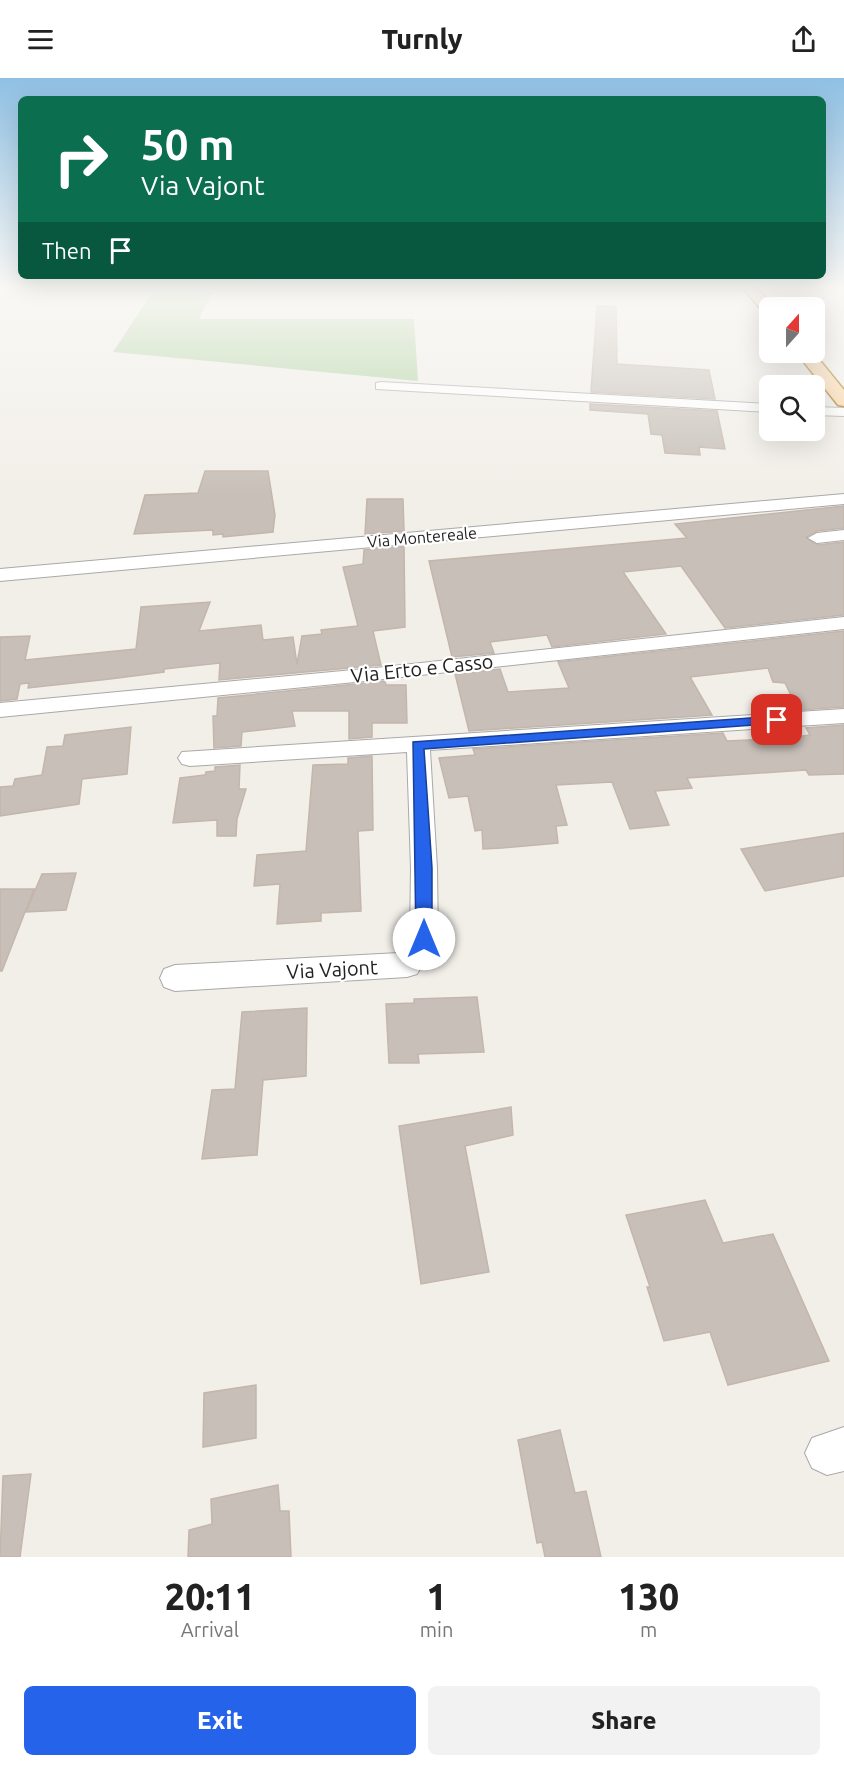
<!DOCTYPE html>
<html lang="en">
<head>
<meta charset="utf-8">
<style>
  :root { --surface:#fff; --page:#f2f2f2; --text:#222; --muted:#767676; --accent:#2563eb }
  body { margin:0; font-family:Ubuntu,sans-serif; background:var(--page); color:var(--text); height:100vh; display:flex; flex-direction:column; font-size:22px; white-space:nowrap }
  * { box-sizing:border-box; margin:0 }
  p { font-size:20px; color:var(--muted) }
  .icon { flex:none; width:33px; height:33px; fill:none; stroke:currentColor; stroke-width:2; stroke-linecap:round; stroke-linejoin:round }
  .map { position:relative; height:1479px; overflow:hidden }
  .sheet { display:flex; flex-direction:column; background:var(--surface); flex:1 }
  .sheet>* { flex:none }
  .hud { position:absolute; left:18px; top:18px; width:808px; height:183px; border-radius:9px; box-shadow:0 6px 24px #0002; background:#0b6e4f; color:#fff; overflow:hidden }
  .needle { width:39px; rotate:21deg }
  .tools { position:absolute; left:759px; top:219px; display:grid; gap:12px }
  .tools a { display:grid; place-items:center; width:66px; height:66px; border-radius:9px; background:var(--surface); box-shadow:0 6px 24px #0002; font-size:30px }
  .pin { position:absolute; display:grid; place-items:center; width:51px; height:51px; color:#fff; margin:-26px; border-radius:12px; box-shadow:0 3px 9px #0006 }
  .me { position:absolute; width:66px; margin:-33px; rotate:0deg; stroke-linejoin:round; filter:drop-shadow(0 0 4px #0008) }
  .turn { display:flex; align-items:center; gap:21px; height:126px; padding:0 24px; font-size:27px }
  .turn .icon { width:78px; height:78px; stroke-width:2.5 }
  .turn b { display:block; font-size:42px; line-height:51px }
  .then { display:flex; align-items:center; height:57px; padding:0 24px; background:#0003; gap:12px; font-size:22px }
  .eta { display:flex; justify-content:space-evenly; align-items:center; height:102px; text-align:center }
  .eta b { font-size:36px; font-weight:800; line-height:42px }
  .action { display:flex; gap:12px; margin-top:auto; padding:12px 24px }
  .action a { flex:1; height:69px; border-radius:9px; background:var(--accent); color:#fff; font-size:24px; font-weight:800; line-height:69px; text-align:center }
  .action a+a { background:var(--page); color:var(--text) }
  header { display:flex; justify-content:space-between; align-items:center; height:78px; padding:0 24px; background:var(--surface); font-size:27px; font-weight:800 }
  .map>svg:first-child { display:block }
  .forest { fill:#add19e }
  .building { fill:#c7bfb8; stroke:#c4b6ab; stroke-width:1.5 }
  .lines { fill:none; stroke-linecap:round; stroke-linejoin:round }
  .street-casing { stroke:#a9a9a9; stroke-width:2 }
  .primary-casing { stroke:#a06b00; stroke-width:3 }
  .street { fill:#fff; fill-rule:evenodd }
  .primary { fill:#fcd6a4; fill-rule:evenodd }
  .route { fill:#2563eb; stroke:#184099; stroke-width:1.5 }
  .labels { text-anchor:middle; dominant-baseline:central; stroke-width:4.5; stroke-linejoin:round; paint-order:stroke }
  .far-street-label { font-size:16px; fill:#222; stroke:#fff }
  .street-label { font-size:20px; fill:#222; stroke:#fff }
</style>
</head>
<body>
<header><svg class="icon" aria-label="menu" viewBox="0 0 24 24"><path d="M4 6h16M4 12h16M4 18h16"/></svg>Turnly<svg class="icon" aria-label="share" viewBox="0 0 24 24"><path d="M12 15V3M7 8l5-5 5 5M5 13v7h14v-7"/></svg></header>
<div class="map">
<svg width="844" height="1479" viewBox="0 0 844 1479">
  <rect width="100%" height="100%" fill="#f2efe9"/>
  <path class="forest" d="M 155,210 L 214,210 L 199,241 L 414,241 L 418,303 L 113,274 Z"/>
  <path class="building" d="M 597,228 L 616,229 L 617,286 L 709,292 L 715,321 L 591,314 Z
    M 590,326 L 717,333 L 725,371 L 699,369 L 700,377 L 665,375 L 662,357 L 651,356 L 648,336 L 590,332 Z
    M 205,393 L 268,393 L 275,437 L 273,454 L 223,459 L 223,456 L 213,457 L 213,452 L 134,456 L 145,417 L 198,415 Z
    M 367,421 L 403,421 L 404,453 L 365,456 Z
    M 844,428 L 844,450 L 817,453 L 806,459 L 817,467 L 844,464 L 844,537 L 725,550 L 681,488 L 623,494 L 666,556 L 552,569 L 547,557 L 490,564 L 494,575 L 452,579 L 429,483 L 687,460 L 675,446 Z
    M 404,468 L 405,549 L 373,553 L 381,587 L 219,602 L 220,585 L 164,591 L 164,594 L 110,601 L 28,610 L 29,605 L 20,606 L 17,621 L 0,623 L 0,559 L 30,558 L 25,582 L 136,571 L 141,529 L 210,524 L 199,553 L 261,547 L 263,562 L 293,559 L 297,586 L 302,558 L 322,556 L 321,552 L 358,548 L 343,489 L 363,486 L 364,472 Z
    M 844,553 L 844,629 L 798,632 L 785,605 L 773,604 L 768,590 L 690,599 L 712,637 L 469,653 L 455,596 L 500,591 L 508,614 L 569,610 L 558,584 Z
    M 385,603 L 386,607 L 406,607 L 407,645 L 372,645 L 372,659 L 349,661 L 349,633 L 292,633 L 295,648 L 242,654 L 241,668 L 214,670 L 213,638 L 217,638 L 218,620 Z
    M 844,647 L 844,696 L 809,697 L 806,692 L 687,700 L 692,710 L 655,713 L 669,747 L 630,751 L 612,704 L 556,707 L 567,747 L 556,748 L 558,765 L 502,770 L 483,771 L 482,752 L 475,753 L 468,718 L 449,720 L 439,680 L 475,677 L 473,671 L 723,655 L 727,663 L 788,660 L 810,657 L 806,650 Z
    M 131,649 L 127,696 L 82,701 L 79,726 L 0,738 L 0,709 L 13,708 L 15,701 L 42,697 L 47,669 L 63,668 L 65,657 Z
    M 372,678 L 373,752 L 358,753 L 361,833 L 321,835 L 321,843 L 277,846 L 280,806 L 254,808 L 257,777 L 306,773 L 313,687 L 348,686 L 348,680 Z
    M 240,687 L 239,711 L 246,711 L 237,741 L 236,758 L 217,758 L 217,742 L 173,745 L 180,700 L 205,697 L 206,694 L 215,693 L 215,689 Z
    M 844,755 L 844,798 L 765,813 L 741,771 Z
    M 76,795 L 66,832 L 26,834 L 42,796 Z
    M 0,811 L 34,811 L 2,893 L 0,893 Z
    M 477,919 L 484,974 L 418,976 L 419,985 L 389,985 L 386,926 L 414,925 L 414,921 Z
    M 307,930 L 306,998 L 263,1002 L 257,1077 L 202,1081 L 212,1012 L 235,1011 L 242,934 Z
    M 511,1029 L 513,1057 L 465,1068 L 489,1194 L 421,1206 L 399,1048 Z
    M 705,1122 L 723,1165 L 773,1156 L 829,1283 L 728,1307 L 710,1254 L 664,1263 L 647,1209 L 650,1209 L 626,1137 Z
    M 256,1307 L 256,1360 L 203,1369 L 204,1315 Z
    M 560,1352 L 575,1415 L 586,1413 L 601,1479 L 545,1479 L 542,1464 L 537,1465 L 518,1362 Z
    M 31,1396 L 20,1479 L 0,1479 L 3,1398 Z
    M 278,1407 L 280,1433 L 289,1433 L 291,1479 L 188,1479 L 189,1452 L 212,1446 L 211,1421 Z"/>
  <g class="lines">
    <g class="street-casing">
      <path id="street" d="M 381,304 L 770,326 L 770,334 L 376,311 L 376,305 Z
        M 814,329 L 844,330 L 844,338 L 814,337 Z
        M 844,416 L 844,426 L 0,503 L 0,491 Z
        M 844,452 L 844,462 L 817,465 L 808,460 L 817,455 Z
        M 844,539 L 844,551 L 375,602 L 0,639 L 0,625 L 375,590 Z
        M 844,631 L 844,645 L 430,672 L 437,790 L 438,861 L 417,896 L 407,899 L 175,913 L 164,909 L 160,900 L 164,891 L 175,887 L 399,875 L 410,859 L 411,790 L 407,674 L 190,688 L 182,686 L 178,680 L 182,674 Z
        M 844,1349 L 844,1393 L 827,1397 L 812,1390 L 805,1375 L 812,1360 Z"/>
    </g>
    <g class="primary-casing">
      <path id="primary" d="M 743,210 L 757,210 L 775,230 L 770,230 L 770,237 L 765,236 Z
        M 796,274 L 813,274 L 844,312 L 844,328 L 838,327 Z"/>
    </g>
    <use href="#street" class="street"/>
    <use href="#primary" class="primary"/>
  </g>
  <linearGradient id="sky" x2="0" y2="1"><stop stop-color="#8fc0e4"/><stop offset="0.5" stop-color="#f9f8f5"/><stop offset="1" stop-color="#f9f8f5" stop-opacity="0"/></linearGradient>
  <rect width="844" height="417" fill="url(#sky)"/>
  <path class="route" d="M 777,638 L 783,642 L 781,645 L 424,671 L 432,790 L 432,861 L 429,866 L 418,866 L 416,861 L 413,664 Z"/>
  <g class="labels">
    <g class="far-street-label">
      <text transform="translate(422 459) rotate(-5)">Via Montereale</text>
    </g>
    <g class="street-label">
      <text transform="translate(422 590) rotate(-6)">Via Erto e Casso</text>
      <text transform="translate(332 891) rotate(-3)">Via Vajont</text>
    </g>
  </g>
</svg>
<div class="tools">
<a><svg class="needle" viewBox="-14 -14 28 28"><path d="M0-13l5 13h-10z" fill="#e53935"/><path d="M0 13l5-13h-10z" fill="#767676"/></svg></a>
<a><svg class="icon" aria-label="search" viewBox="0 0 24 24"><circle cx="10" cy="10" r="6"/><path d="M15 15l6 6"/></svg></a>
</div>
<div class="pin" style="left:777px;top:642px;background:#d93025"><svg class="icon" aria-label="arrive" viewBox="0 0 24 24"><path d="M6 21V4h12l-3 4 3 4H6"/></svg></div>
<svg class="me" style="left:424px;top:861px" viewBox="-20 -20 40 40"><circle r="19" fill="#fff"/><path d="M0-13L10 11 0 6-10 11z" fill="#2563eb"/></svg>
<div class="hud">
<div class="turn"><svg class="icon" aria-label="right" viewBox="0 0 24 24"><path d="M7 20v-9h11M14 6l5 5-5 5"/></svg><div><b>50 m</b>Via Vajont</div></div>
<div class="then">Then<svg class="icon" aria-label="arrive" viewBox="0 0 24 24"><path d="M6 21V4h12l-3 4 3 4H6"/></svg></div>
</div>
</div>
<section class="sheet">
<div class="eta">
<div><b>20:11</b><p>Arrival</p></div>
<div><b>1</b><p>min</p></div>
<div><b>130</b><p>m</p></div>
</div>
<div class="action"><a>Exit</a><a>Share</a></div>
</section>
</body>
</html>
